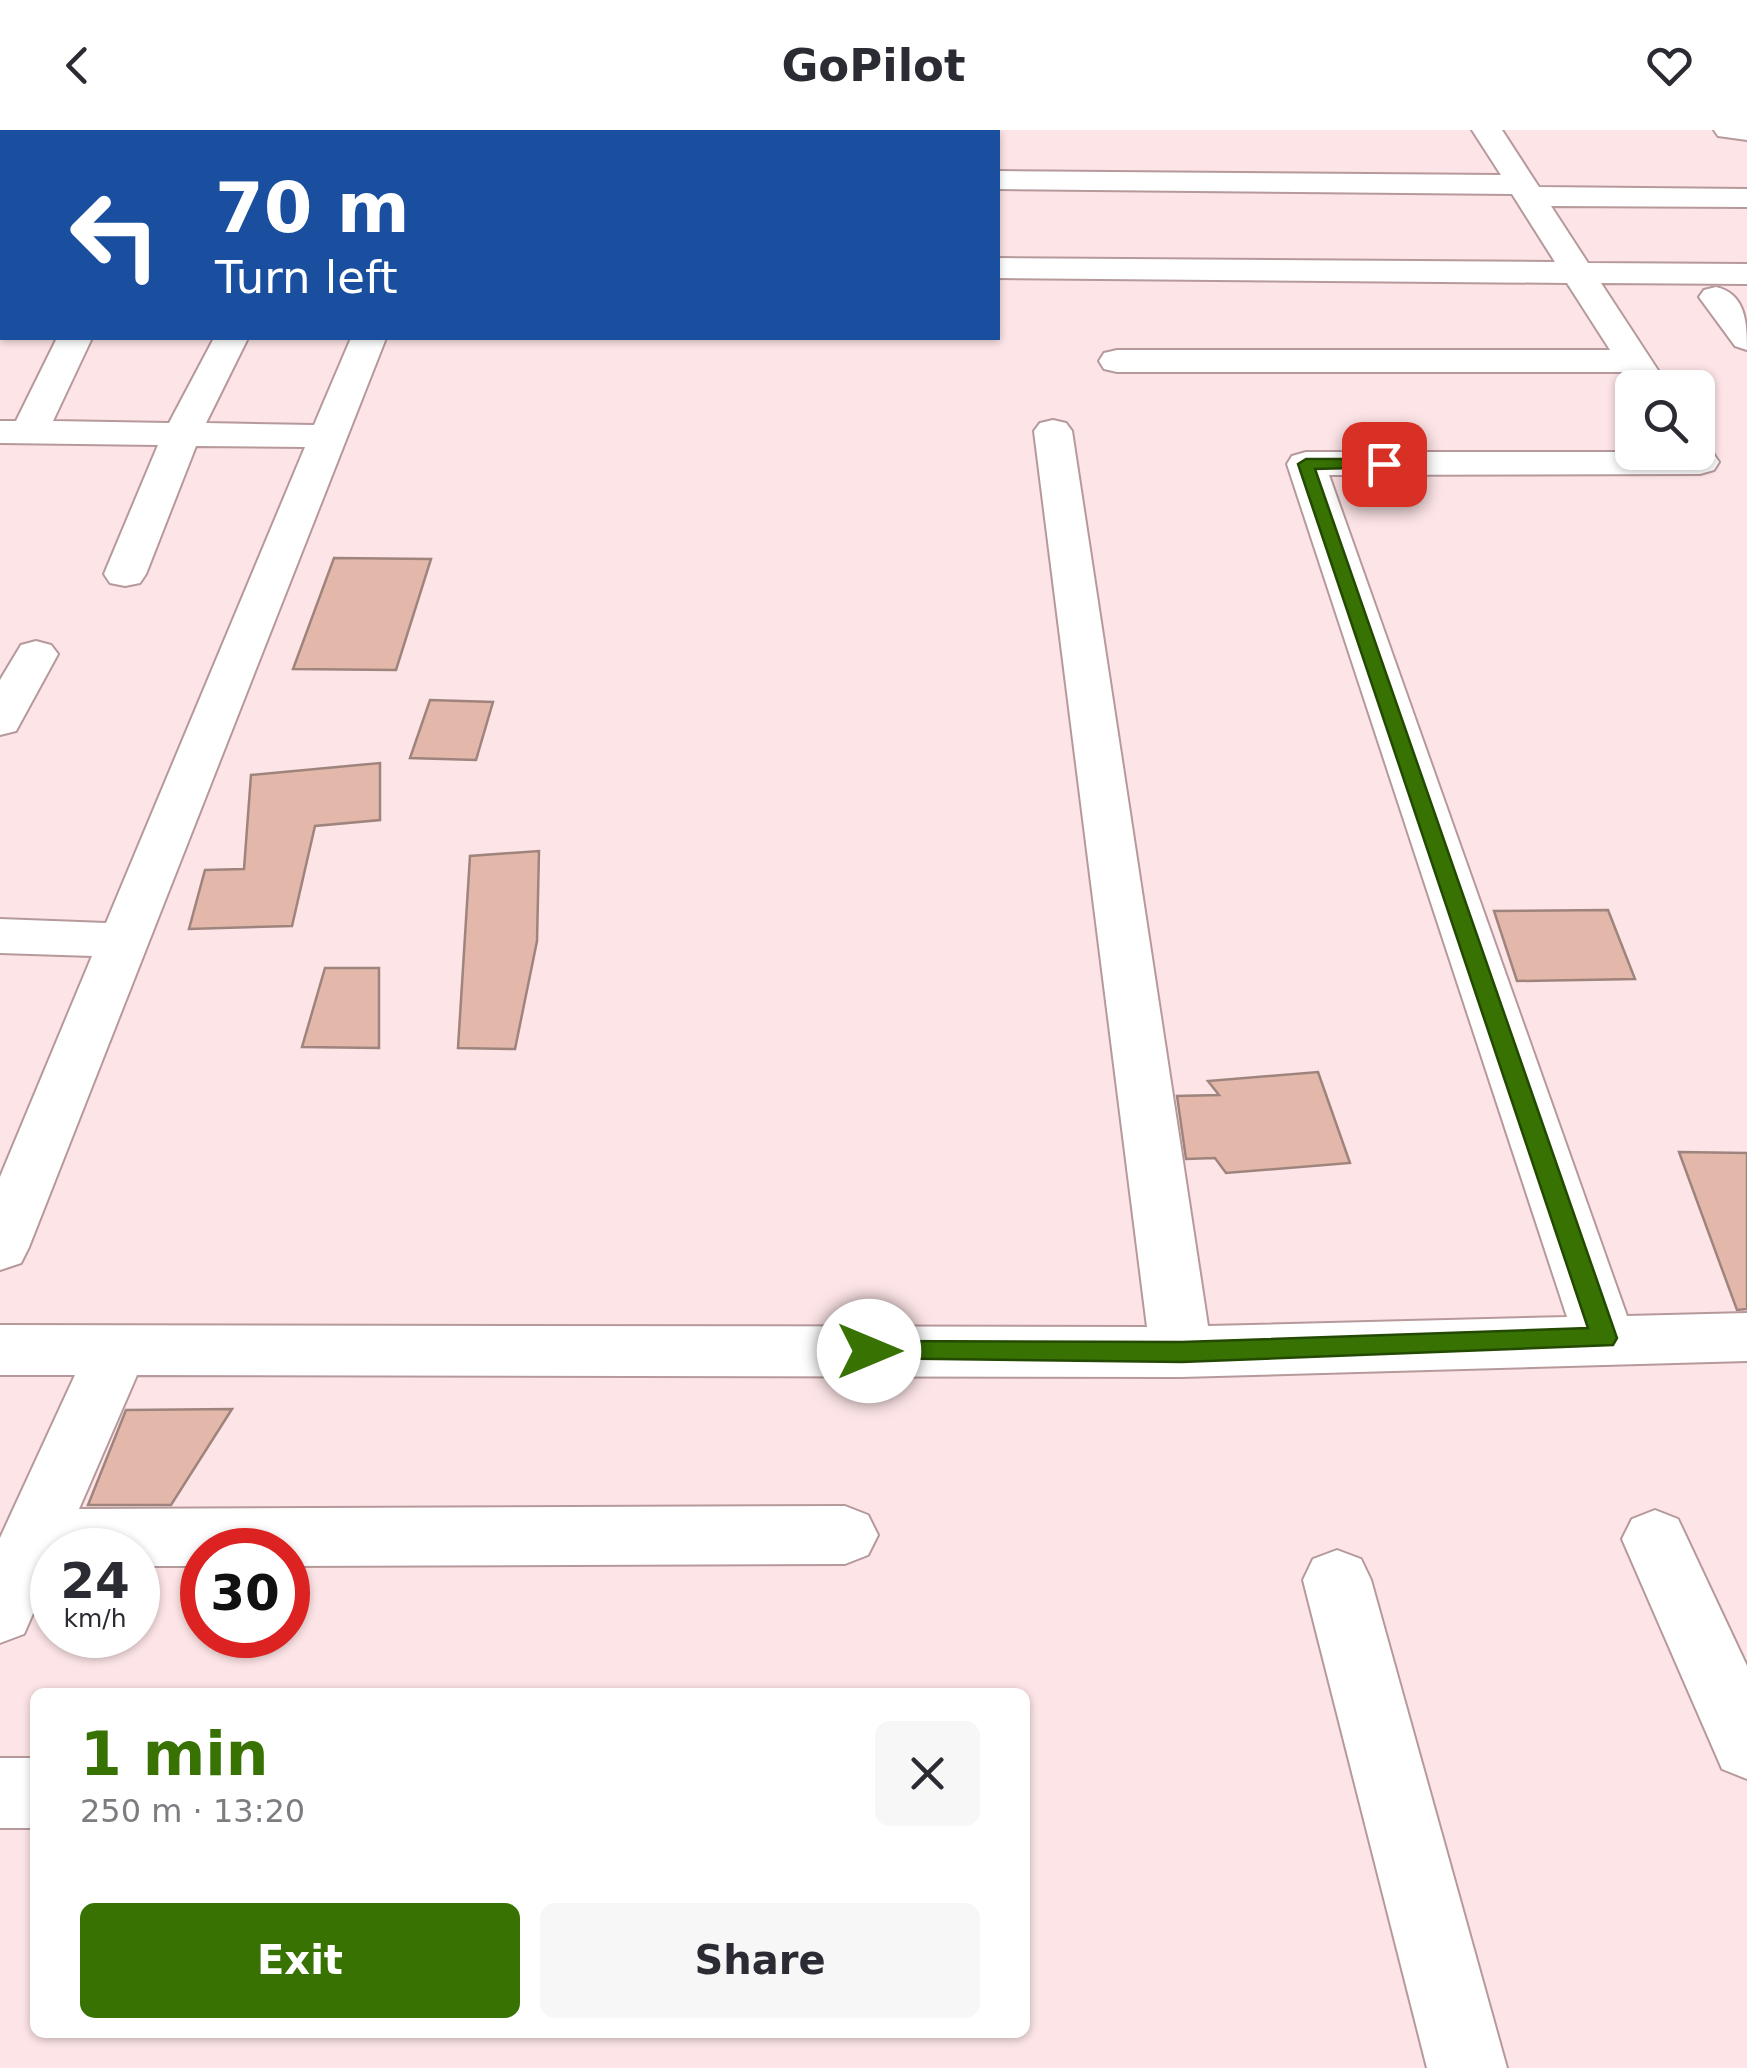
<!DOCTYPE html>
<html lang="en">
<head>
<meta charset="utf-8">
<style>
  :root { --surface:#fff; --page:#f7f7f7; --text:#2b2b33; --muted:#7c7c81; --accent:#377203 }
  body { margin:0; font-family:"DejaVu Sans",sans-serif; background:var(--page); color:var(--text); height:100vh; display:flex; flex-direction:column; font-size:38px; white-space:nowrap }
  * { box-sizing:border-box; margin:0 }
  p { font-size:32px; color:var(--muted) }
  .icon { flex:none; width:55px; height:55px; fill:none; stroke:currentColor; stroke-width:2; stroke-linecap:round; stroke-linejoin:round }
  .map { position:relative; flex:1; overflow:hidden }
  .details { position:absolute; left:30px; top:1558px; width:1000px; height:350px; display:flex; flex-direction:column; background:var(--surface); border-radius:15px; box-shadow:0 2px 8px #0004 }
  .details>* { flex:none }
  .top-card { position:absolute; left:0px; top:0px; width:1000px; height:210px; box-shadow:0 2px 8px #0004; background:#1a4fa0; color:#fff; overflow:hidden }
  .buttons { position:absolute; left:1615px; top:240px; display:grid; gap:20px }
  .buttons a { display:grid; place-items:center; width:100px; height:100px; border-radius:15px; background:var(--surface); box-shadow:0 2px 8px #0004; font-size:50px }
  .speed { position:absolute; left:30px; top:1398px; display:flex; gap:20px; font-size:50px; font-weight:700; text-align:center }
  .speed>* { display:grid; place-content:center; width:130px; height:130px; border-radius:50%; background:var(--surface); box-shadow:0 2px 8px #0004; line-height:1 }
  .speed small { font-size:25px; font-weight:400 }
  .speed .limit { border:15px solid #d22; background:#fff; color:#111 }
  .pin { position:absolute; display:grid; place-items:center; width:85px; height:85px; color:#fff; margin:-42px; border-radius:20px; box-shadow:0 5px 15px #0006 }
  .me { position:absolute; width:110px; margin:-55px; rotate:90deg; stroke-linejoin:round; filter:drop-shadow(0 0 8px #0008) }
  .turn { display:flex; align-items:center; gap:35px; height:210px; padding:0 50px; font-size:45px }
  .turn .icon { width:130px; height:130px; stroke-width:2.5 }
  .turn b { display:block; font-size:70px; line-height:85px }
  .round { display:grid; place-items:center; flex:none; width:105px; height:105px; border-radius:15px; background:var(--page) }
  .headline { display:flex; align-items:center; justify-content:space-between; height:170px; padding:0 50px }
  h1 { font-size:60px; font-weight:800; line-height:75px; color:var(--accent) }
  .primary-button { display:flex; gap:20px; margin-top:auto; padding:20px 50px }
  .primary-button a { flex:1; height:115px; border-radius:15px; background:var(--accent); color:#fff; font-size:40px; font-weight:800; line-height:115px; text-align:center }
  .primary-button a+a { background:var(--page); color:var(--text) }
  header { display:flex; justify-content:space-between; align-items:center; height:130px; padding:0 50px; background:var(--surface); font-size:45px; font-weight:800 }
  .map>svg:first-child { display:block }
  .building { fill:#e3b8ab; stroke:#9e847c; stroke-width:2.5 }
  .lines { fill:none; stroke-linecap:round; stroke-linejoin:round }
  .lane-casing { stroke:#b6999b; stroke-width:4 }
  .street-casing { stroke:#b6999b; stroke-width:4 }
  .lane { fill:#fff; fill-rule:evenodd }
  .street { fill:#fff; fill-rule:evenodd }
  .route { fill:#377203; stroke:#244a02; stroke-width:2.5 }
</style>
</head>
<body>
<header><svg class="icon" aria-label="back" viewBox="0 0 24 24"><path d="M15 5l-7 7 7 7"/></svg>GoPilot<svg class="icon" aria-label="heart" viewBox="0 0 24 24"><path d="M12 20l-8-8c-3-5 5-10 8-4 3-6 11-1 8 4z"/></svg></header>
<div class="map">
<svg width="1747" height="1938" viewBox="0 0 1747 1938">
  <rect width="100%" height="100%" fill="#fde4e6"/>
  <path class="building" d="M 334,428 L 431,429 L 396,540 L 293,539 Z
    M 430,570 L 493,572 L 476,630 L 410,628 Z
    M 380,633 L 380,690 L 315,696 L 292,796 L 189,799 L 205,740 L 244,739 L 251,645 Z
    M 539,721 L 537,811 L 515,919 L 458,918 L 470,726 Z
    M 1608,780 L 1635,849 L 1517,851 L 1494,781 Z
    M 325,838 L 379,838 L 379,918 L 302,917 Z
    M 1318,942 L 1350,1033 L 1226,1043 L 1215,1028 L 1186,1029 L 1177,966 L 1219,965 L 1208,951 Z
    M 1679,1022 L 1747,1023 L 1747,1179 L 1737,1180 Z
    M 232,1279 L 171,1375 L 88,1375 L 126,1280 Z"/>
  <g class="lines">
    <g class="lane-casing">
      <path id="lane" d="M 587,0 L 605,0 L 605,2 L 588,2 Z"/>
    </g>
    <g class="street-casing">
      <path id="street" d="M 1472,0 L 1502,0 L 1539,57 L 1747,59 L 1747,77 L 1551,76 L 1588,133 L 1747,134 L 1747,154 L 1601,153 L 1667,254 L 1665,258 L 1633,258 L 1623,242 L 1117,242 L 1104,239 L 1099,231 L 1104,223 L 1117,220 L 1610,220 L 1567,153 L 998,148 L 998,128 L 1555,132 L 1512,64 L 998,59 L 998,41 L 1501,45 Z
        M 1714,0 L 1747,0 L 1747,10 L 1718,6 Z
        M 1716,157 C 1746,164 1747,193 1747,220 L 1735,216 L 1699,167 L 1704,160 Z
        M 57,208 L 92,208 L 53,291 L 169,293 L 214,208 L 248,208 L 206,293 L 314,295 L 351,208 L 386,208 L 29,1117 L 21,1133 L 0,1140 L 0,1047 L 92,826 L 0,823 L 0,789 L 106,793 L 305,317 L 196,316 L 146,444 L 140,453 L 125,456 L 110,453 L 104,444 L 158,315 L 0,313 L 0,291 L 16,291 Z
        M 1053,290 L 1066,293 L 1072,301 L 1208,1196 L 1567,1187 L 1287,334 L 1292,326 L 1306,322 L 1698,322 L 1698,311 L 1707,314 L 1719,332 L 1714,340 L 1700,344 L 1329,345 L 1627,1186 L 1747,1183 L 1747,1231 L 1181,1247 L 137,1245 L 79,1379 L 845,1376 L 868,1385 L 878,1405 L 868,1425 L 845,1434 L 288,1436 L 288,1420 L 202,1420 L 202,1436 L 138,1436 L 138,1420 L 52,1420 L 52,1440 L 24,1504 L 0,1513 L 0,1408 L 75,1245 L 0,1245 L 0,1195 L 1147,1197 L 1034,301 L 1040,293 Z
        M 36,511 L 51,515 L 58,524 L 16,601 L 0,605 L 0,550 L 21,515 Z
        M 1655,1380 L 1678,1389 L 1747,1536 L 1747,1649 L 1722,1639 L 1622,1409 L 1632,1389 Z
        M 1337,1420 L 1361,1429 L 1371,1450 L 1507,1938 L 1427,1938 L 1303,1450 L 1313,1429 Z
        M 0,1628 L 35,1628 L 35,1698 L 0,1698 Z"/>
    </g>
    <use href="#lane" class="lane"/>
    <use href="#street" class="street"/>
  </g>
  <path class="route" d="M 1384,329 L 1392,334 L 1390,337 L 1315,339 L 1617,1208 L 1613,1215 L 1182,1232 L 860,1228 L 856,1221 L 860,1214 L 869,1211 L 1182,1212 L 1588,1198 L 1298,334 L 1306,329 Z"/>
</svg>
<div class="buttons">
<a><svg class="icon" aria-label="search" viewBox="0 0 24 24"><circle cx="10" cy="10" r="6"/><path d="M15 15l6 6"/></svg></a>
</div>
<div class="speed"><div>24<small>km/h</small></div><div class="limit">30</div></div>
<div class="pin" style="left:1384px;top:334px;background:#d93025"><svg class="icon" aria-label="arrive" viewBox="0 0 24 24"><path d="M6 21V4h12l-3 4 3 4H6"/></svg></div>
<svg class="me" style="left:869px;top:1221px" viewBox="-20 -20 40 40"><circle r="19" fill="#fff"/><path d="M0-13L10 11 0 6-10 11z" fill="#377203"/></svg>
<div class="top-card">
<div class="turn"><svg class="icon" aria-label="left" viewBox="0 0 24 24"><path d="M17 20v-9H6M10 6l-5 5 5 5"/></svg><div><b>70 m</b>Turn left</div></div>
</div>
<section class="details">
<div class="headline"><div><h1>1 min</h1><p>250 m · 13:20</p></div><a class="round"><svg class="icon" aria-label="close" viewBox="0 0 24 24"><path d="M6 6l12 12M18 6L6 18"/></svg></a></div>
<div class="primary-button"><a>Exit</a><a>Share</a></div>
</section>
</div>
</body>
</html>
